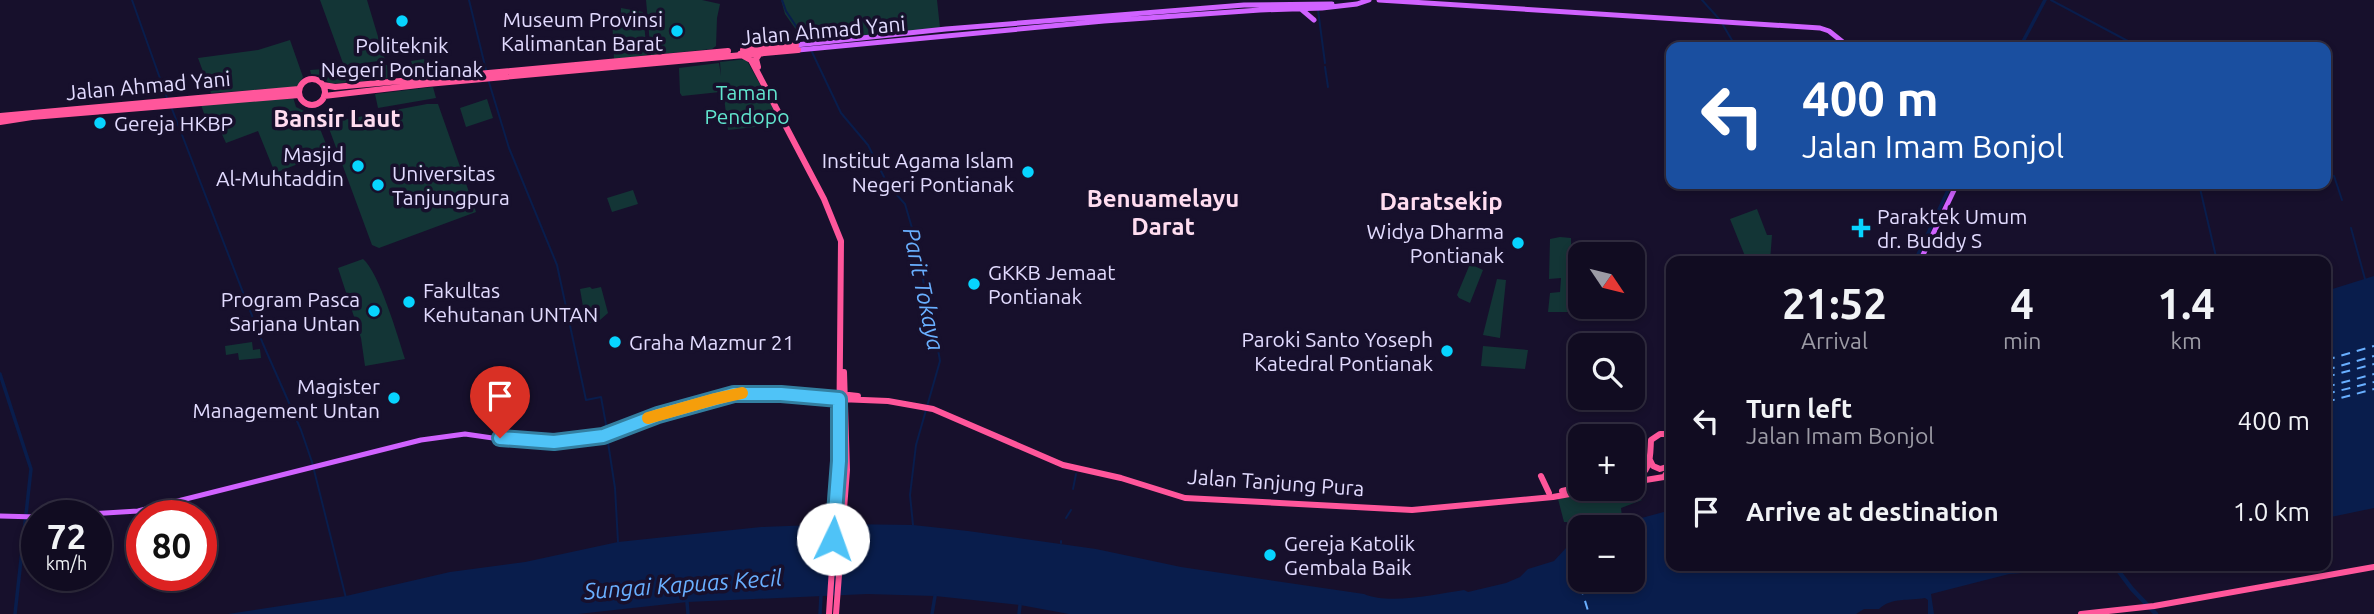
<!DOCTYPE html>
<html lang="en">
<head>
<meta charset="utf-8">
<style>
  :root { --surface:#110c21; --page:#1e1a2e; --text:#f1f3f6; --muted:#9c9ba5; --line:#302c3f }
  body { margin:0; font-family:Ubuntu,sans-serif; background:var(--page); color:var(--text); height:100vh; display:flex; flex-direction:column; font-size:26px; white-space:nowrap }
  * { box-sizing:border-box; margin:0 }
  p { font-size:23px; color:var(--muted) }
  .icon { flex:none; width:38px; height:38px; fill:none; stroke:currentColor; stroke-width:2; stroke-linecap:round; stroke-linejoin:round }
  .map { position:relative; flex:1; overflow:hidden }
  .drawer { position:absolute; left:1666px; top:256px; width:665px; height:315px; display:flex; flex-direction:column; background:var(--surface); border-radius:14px; box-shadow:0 4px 10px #0003,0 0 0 2px var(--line) }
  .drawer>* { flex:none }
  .hud { position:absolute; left:1666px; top:42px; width:665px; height:147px; border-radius:14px; box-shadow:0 4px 10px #0003,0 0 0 2px var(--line); background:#1a4fa0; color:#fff; overflow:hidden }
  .needle { width:46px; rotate:125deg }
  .buttons { position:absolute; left:1568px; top:242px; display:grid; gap:14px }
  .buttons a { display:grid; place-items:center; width:77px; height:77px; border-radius:14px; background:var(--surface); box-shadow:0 4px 10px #0003,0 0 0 2px var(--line); font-size:35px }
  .speed { position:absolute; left:21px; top:500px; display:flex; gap:14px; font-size:35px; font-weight:700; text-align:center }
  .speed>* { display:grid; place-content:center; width:91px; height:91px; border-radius:50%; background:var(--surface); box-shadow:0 4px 10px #0003,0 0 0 2px var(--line); line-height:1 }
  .speed small { font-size:18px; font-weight:400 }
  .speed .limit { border:10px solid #d22; background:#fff; color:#111 }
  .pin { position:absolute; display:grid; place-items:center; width:60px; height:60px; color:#fff; margin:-72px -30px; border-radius:50% 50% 50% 0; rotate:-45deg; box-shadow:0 0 7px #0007 }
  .pin .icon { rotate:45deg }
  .me { position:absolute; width:77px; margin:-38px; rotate:3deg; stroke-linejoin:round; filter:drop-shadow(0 0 5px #0008) }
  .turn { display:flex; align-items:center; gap:24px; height:147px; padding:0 21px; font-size:32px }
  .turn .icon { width:91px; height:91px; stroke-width:2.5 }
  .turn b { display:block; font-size:49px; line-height:60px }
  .eta { display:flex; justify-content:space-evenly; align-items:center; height:119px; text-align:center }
  .eta b { font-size:42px; font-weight:600; line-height:49px }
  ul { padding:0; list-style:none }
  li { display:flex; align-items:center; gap:21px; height:91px; padding:0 21px }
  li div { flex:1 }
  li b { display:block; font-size:26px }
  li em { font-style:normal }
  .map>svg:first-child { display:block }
  .green { fill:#133536 }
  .water { fill:#091d4c }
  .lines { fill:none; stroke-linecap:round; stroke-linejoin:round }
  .stream { stroke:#091d4c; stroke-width:2 }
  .canal { stroke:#091d4c; stroke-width:3.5 }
  .river { stroke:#091d4c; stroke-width:4.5 }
  .ferry { stroke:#69afff; stroke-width:2; stroke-dasharray:9 7; stroke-linecap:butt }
  .major { stroke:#d062ff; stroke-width:5 }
  .highway { stroke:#ff569b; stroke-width:6 }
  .route-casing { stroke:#337fa1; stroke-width:18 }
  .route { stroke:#4fc3f7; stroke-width:12 }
  .slow { stroke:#f59e0b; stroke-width:12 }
  .poi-dot { fill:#07d4ff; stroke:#17102c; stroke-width:2.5 }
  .labels { text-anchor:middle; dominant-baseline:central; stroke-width:7; stroke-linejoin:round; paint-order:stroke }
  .poi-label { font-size:21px; fill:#e2dbff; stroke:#17102c; text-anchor:end }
  .street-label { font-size:21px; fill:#e2dbff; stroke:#17102c }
  .park-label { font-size:21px; fill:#61e5ce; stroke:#17102c }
  .water-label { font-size:23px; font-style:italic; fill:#69afff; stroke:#17102c }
  .quarter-label { font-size:24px; font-weight:bold; fill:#ffddf0; stroke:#17102c }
</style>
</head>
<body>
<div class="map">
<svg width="2374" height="614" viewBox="0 0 2374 614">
  <rect width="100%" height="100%" fill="#17102c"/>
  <path class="green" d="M 320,0 L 367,0 L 385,60 L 344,66 Z
    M 646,0 L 702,0 L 720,4 L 717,18 L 716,46 L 712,49 L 651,55 Z
    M 781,0 L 937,0 L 940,28 L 804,41 L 785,14 Z
    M 621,8 L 643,12 L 647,55 L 614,59 L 612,16 L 621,14 Z
    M 290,40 L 303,77 L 298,87 L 211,93 L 198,58 L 258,50 Z
    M 424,59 L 429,75 L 416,76 L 411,61 Z
    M 746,59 L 782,124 L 728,130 L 723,89 L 720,92 L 682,96 L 680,93 L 679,68 L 719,63 L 721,76 L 720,62 Z
    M 387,65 L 389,78 L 330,84 L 321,75 L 311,74 L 310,70 Z
    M 433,87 L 436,98 L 378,108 L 375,94 Z
    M 293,97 L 296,107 L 304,111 L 313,111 L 328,149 L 331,151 L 275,173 L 258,131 L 226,143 L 220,130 L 211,133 L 201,105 Z
    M 487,99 L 493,118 L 466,127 L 460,108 Z
    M 427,104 L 438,104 L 476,212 L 379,248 L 372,245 L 327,123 Z
    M 633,190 L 638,204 L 612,212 L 607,198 Z
    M 1757,209 L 1767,235 L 1772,235 L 1770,261 L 1747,261 L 1730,219 Z
    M 1560,237 L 1571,238 L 1572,312 L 1548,312 L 1550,293 L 1560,292 L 1561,278 L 1549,279 L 1550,239 Z
    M 363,259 C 379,272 398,337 405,359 L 365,366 L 361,338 L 338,268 Z
    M 1470,264 L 1483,270 L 1470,303 L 1459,298 L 1457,295 Z
    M 1497,279 L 1506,280 L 1500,338 L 1483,335 Z
    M 590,287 L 592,289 L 601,287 L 608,313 L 600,320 L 586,324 L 580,289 Z
    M 252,342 L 253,350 L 260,349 L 261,358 L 239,360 L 238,353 L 226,355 L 225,346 Z
    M 1483,346 L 1528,350 L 1525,369 L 1481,366 Z
    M 1615,488 L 1625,488 L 1642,500 L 1621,508 L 1622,517 L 1631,527 L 1580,527 L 1580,541 L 1575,543 L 1567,522 L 1564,522 L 1558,499 Z"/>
  <path class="water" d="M 2374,276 L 2374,508 L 2326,518 L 2326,291 Z
    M 1671,510 L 1671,565 L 2066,565 L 2054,571 L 2009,574 L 1931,594 L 1934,614 L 1928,614 L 1928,600 L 1925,598 C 1910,601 1891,597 1879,609 L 1864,609 L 1856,614 L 1069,614 L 1020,605 L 935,596 L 867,594 L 687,602 L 578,614 L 228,614 L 346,596 L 450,572 L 525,562 L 618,542 L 761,527 L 839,524 L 913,525 L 968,531 L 1096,549 L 1181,567 L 1364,594 C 1390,605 1436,594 1464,590 L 1468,592 L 1506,583 L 1520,577 L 1528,569 L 1554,561 L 1566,548 L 1566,544 L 1573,542 L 1576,552 L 1578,552 L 1576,543 L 1580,541 L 1580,579 L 1633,579 L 1633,527 L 1627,522 Z"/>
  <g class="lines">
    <path class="stream" d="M 132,0 L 167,98
      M 469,0 L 486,70
      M 782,0 L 786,11 L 806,41
      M 1702,0 L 1720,20
      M 2051,0 L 2139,47
      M 1318,10 L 1325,63
      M 1723,25 L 1736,47
      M 812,52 L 841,113 L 868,145 L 888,185 L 905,204 L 919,252 L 924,286 L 929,298 L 940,361 L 916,445 L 910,495 L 913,525
      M 1325,67 L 1328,87
      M 488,79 L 509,148 L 557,265 L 586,400 L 601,397 L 607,430
      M 172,109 L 263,344 L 301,430 L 312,462 L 346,598
      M 2334,176 L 2342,200
      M 2199,184 L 2217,261
      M 2351,228 L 2365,279
      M 607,436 L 615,488 L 618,542
      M 1073,489 L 1076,474
      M 1066,518 L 1071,510
      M 1061,543 L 1061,541"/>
    <path class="canal" d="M 2020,47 L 2045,0
      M 1915,261 L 1951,184
      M 0,374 L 31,469 L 15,614
      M 687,602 L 688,614
      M 820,614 L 821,596
      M 932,614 L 935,596
      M 1019,614 L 1020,605"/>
    <path class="river" d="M 2114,565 L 2132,589 L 2156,614"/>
    <path class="ferry" d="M 2326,360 L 2374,346
      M 2326,370 L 2374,356
      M 2326,377 L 2374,364
      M 2326,387 L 2374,374
      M 2326,394 L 2374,382
      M 2326,402 L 2374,389
      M 1571,555 L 1589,614"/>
    <path class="major" d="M 1379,0 L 1820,28 L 1829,31 L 1849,47
      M 1301,9 L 1314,20
      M 796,45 L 946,29 L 1244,5 L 1332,4
      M 798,50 L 1104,21 L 1260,10 L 1322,8 L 1357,4 L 1369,0
      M 1920,261 L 1957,184
      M 819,394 L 840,394
      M 0,516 L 37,517
      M 56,516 L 138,511 L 421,440 L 465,434 L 514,441 L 562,442 L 611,433 L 658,415 L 734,394 L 781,394 L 839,399"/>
    <path class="highway" d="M 743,50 L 796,45
      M 740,54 L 751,60 L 824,199 L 841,241 L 839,461 L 829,614
      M 758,67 L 756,59 L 760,53
      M299 92a13 13 0 1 1 26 0a13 13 0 1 1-26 0Z
      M 323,85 L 335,87 L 728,51
      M 324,96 L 427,84 L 798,50
      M 0,116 L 299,89
      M 0,122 L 32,117 L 299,95
      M 840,394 L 858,396
      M 839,399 L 888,401 L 933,409 L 1063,465 L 1121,478 L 1185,498 L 1412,510 L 1553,497 L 1603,488
      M 1650,460 L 1653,466 L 1660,469 L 1670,466
      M 1541,476 L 1549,493
      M 1633,478 C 1652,473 1650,456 1651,440 L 1660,434 L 1671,434
      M 1633,482 L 1664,477 L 1671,466
      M 1562,491 L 1580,487
      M 836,614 L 847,470 L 844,372
      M 2081,614 L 2154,606 L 2374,567"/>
  </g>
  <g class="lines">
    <g class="route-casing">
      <path id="route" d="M 500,438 L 554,442 L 603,436 L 658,415 L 734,394 L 781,394 L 839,399 L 839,461 L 833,539"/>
    </g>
    <use href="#route" class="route"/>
    <path class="slow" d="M 648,418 L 715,399 L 742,393"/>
  </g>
  <g class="poi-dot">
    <circle cx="402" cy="21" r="7"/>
    <circle cx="677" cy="31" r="7"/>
    <circle cx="100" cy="123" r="7"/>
    <circle cx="358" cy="166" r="7"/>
    <circle cx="1028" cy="172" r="7"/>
    <circle cx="378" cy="185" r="7"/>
    <path d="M1857.5 217.5h7v7h7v7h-7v7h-7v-7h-7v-7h7z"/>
    <circle cx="1518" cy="243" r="7"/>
    <circle cx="974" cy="284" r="7"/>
    <circle cx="409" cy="302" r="7"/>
    <circle cx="374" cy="311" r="7"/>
    <circle cx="615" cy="342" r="7"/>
    <circle cx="1447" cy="351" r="7"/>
    <circle cx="394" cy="398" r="7"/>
    <circle cx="1270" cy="555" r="7"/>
  </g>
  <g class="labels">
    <g class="poi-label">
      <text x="663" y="19">Museum Provinsi<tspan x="663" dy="24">Kalimantan Barat</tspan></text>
      <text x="402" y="45" text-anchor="middle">Politeknik<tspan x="402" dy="24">Negeri Pontianak</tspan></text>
      <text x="114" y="123" text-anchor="start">Gereja HKBP</text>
      <text x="344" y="154">Masjid<tspan x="344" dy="24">Al-Muhtaddin</tspan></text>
      <text x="1014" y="160">Institut Agama Islam<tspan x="1014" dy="24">Negeri Pontianak</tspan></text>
      <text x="392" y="173" text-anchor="start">Universitas<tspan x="392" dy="24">Tanjungpura</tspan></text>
      <text x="1877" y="216" text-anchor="start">Paraktek Umum<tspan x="1877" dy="24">dr. Buddy S</tspan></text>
      <text x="1504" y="231">Widya Dharma<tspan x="1504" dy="24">Pontianak</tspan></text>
      <text x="988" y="272" text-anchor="start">GKKB Jemaat<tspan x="988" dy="24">Pontianak</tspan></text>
      <text x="423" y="290" text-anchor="start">Fakultas<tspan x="423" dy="24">Kehutanan UNTAN</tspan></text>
      <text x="360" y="299">Program Pasca<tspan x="360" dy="24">Sarjana Untan</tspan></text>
      <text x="1433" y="339">Paroki Santo Yoseph<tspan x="1433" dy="24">Katedral Pontianak</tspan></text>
      <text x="629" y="342" text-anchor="start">Graha Mazmur 21</text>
      <text x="380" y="386">Magister<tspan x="380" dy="24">Management Untan</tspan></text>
      <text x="1284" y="543" text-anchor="start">Gereja Katolik<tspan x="1284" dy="24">Gembala Baik</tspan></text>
    </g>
    <g class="street-label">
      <text transform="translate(823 30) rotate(-5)">Jalan Ahmad Yani</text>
      <text transform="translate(148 85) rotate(-5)">Jalan Ahmad Yani</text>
      <text transform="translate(1276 482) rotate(4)">Jalan Tanjung Pura</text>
    </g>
    <g class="park-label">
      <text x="747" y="92">Taman<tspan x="747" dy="24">Pendopo</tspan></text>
    </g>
    <g class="water-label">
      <text transform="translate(924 289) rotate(78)">Parit Tokaya</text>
      <text transform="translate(683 584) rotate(-4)">Sungai Kapuas Kecil</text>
    </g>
    <g class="quarter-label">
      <text x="337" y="118">Bansir Laut</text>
      <text x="1163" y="198">Benuamelayu<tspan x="1163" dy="28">Darat</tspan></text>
      <text x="1441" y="201">Daratsekip</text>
    </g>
  </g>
</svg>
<div class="buttons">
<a><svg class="needle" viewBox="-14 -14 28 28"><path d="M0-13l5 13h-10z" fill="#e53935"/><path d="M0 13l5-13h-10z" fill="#9c9ba5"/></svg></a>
<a><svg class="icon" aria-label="search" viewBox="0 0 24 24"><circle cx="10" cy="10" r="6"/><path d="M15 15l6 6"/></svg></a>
<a>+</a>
<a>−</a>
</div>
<div class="speed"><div>72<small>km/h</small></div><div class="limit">80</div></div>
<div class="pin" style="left:500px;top:438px;background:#d93025"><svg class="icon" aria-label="arrive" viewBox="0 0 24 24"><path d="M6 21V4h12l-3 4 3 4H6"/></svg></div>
<svg class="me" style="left:833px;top:539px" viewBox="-20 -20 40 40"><circle r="19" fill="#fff"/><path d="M0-13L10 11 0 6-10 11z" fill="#4fc3f7"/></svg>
<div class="hud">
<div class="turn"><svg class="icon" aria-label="left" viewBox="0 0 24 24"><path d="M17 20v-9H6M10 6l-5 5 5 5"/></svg><div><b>400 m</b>Jalan Imam Bonjol</div></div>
</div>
<section class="drawer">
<div class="eta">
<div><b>21:52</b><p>Arrival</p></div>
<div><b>4</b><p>min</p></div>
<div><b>1.4</b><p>km</p></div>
</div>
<ul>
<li><svg class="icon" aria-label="left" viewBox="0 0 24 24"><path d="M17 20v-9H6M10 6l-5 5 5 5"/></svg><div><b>Turn left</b><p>Jalan Imam Bonjol</p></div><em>400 m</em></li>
<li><svg class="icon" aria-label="arrive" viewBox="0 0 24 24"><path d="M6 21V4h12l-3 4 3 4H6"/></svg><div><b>Arrive at destination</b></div><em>1.0 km</em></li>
</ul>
</section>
</div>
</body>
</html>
